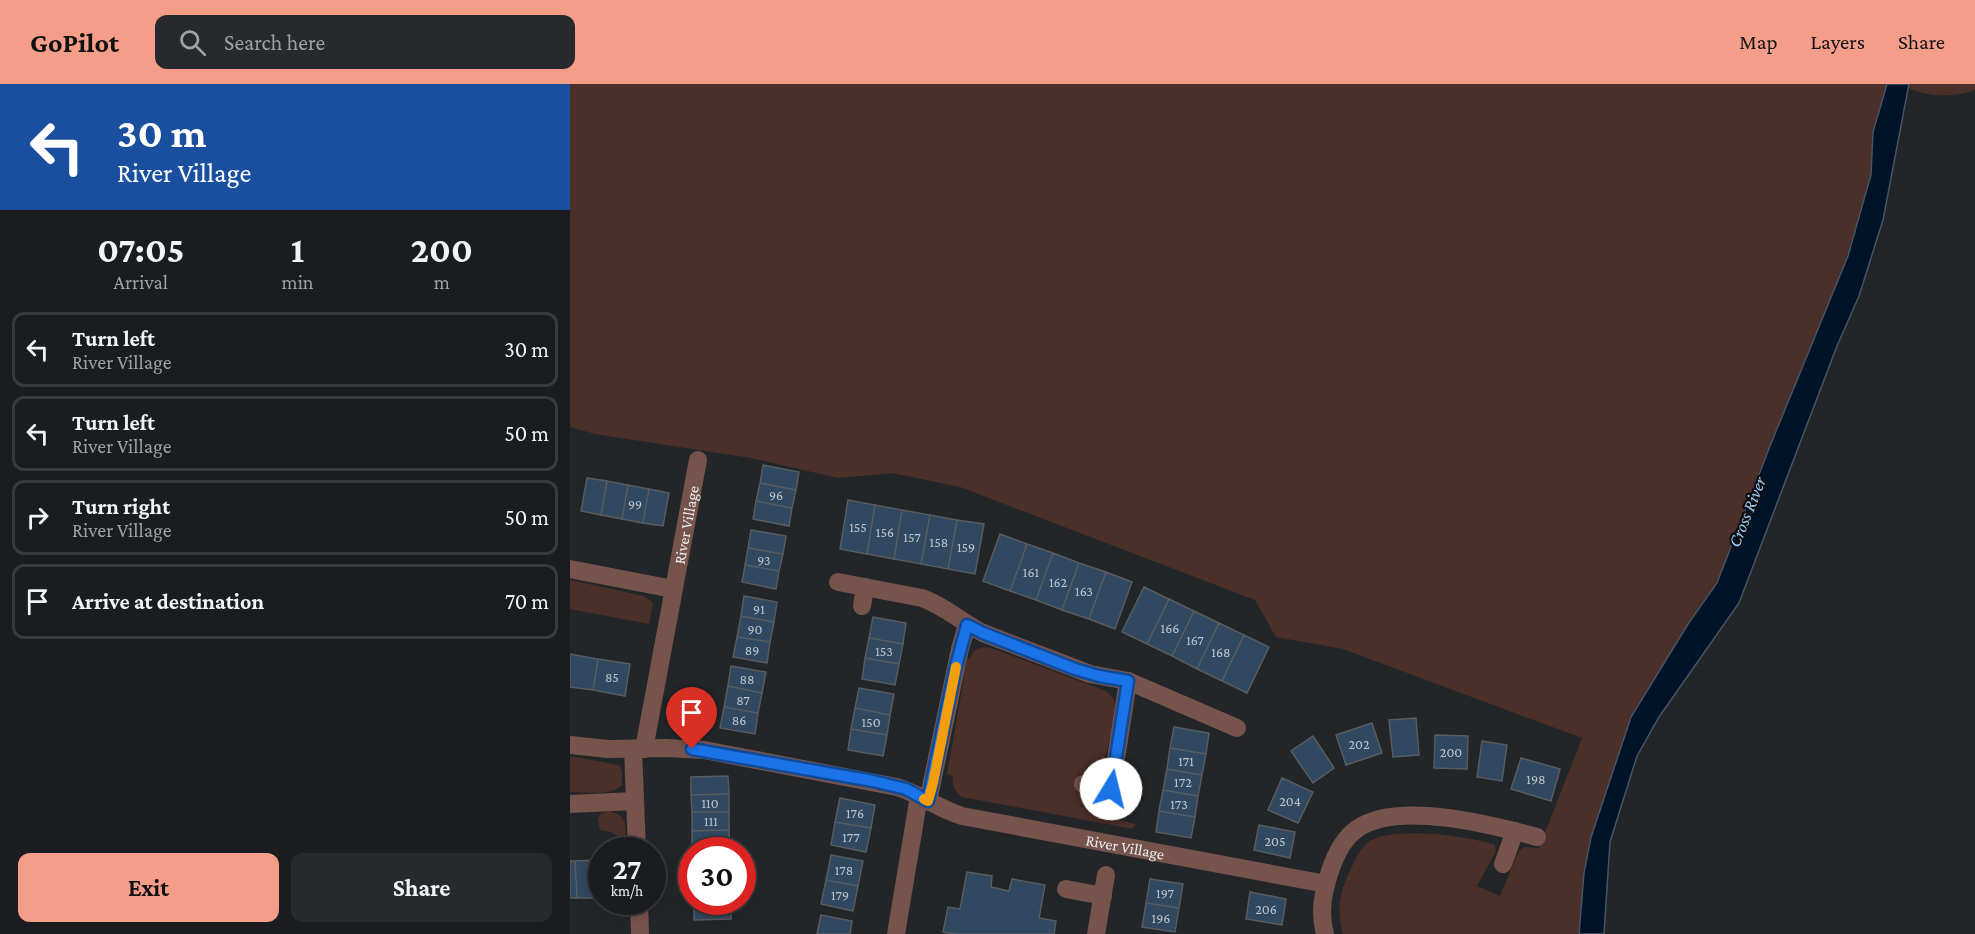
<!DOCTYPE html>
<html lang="en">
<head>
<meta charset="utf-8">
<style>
  :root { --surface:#1a1c1f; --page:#27292c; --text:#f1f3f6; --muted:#9fa1a4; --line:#383a3d; --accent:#f49e8a }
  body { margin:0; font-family:"Crimson Pro",serif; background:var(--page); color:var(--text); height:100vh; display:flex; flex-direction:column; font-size:22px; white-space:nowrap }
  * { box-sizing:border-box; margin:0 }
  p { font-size:20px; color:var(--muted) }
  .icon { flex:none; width:33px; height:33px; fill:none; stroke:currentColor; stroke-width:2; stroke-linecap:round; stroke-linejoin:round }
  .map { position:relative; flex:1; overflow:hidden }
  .details { display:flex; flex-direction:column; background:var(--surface); width:570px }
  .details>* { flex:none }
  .banner { background:#1a4fa0; color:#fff; overflow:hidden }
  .speed { position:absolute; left:18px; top:753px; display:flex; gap:12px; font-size:30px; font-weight:700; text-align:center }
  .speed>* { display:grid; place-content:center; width:78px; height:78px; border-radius:50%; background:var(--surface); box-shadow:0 3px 9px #0003,0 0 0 2px var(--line); line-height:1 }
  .speed small { font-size:15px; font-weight:400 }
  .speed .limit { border:9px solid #d22; background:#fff; color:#111 }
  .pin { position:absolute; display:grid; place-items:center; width:51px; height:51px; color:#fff; margin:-62px -26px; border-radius:50% 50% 50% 0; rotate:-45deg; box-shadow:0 0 6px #0007 }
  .pin .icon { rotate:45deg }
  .me { position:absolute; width:66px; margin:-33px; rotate:9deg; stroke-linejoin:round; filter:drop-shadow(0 0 4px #0008) }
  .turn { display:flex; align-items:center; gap:21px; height:126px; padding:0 18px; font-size:27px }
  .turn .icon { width:78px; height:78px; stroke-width:2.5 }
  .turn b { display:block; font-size:42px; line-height:51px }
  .eta { display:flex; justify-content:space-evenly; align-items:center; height:102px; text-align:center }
  .eta b { font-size:36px; font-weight:700; line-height:42px }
  .action { display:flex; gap:12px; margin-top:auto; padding:12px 18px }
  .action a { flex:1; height:69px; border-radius:12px; background:var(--accent); color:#111; font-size:24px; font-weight:700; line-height:69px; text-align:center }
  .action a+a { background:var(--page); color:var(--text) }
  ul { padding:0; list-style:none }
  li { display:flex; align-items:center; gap:18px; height:75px; margin:0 12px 9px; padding:0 6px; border:3px solid var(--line); border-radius:12px }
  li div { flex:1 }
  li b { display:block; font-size:22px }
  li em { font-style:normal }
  header { display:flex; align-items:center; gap:36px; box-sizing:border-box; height:84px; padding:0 30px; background:var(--accent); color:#111 }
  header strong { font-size:28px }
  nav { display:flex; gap:33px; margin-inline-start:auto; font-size:21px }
  .search { width:420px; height:54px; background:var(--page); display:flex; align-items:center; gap:15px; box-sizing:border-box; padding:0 21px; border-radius:12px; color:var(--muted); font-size:22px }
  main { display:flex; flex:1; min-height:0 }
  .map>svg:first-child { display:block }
  .green { fill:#4b2f29 }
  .water { fill:#001328; stroke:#465464; stroke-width:1.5 }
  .building { fill:#304860; stroke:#585c5f; stroke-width:1.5 }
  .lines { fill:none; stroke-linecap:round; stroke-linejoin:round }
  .minor { stroke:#76534b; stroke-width:18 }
  .route-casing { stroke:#114b97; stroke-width:15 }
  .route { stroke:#1a73e8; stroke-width:10 }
  .slow { stroke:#f59e0b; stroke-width:10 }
  .labels { text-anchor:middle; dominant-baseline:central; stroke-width:4.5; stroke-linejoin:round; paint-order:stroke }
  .number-label { font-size:14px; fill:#bcc4cb }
  .street-label { font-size:16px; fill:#ebedef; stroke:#0d0f10 }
  .water-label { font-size:18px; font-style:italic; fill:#a0cdfb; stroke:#0d0f10 }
</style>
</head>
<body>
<header>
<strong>GoPilot</strong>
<div class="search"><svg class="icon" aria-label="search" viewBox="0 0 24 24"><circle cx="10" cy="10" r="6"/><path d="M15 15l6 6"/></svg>Search here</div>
<nav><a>Map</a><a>Layers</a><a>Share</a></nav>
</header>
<main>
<section class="details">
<div class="banner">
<div class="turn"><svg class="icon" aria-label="left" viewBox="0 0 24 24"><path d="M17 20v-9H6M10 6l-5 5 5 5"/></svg><div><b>30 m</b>River Village</div></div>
</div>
<div class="eta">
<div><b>07:05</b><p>Arrival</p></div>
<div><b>1</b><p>min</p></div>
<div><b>200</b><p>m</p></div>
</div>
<ul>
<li><svg class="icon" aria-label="left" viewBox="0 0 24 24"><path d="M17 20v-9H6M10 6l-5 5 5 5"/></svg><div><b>Turn left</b><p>River Village</p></div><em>30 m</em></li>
<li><svg class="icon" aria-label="left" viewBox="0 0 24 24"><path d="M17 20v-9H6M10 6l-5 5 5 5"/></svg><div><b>Turn left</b><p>River Village</p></div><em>50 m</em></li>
<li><svg class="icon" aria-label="right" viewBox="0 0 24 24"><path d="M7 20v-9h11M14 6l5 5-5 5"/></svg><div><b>Turn right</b><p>River Village</p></div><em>50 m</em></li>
<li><svg class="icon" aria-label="arrive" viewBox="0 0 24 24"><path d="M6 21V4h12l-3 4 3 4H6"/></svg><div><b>Arrive at destination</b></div><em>70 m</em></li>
</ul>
<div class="action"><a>Exit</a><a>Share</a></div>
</section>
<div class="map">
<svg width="1405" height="850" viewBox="0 0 1405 850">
  <rect width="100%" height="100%" fill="#232629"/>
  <path class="green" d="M 0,0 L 1317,0 L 1303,48 L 1301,91 L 1278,172 L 1200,362 L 1147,499 L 1118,540 L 1061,633 L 1021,753 L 1014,789 L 1009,850 L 773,850 C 767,830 769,810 778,791 C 783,781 788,767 797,759 C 819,741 899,752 925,761 L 926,767 L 907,802 L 930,812 L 949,767 L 954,763 L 969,764 L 1012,654 L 773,565 L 706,553 L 685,516 L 390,403 L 322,389 L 268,394 L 181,374 L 25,350 L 0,343 Z
    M 1339,0 L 1405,0 L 1405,6 C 1383,14 1359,13 1338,4 Z
    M 0,496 L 74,512 L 83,519 L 79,540 L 0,525 Z
    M 415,563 L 424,565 L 536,607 C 539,610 541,611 543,614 C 550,628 535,670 532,686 C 524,693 519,692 509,690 L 507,708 L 519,710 L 525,715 L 525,731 L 565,740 L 563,745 L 392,713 C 384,707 382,702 383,692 L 377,690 L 397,577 L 406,565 Z
    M 0,672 L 49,681 L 52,687 L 52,701 C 40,713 16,708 0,708 Z
    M 40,727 C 57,731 56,743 56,757 L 41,748 L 30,746 L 28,735 L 31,729 Z"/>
  <path class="water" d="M 1317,0 L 1339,0 L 1313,136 L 1289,212 L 1267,262 L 1169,519 L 1089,633 L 1067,672 L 1040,758 L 1034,850 L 1009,850 L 1014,789 L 1021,753 L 1061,633 L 1118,540 L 1147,499 L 1200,362 L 1278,172 L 1301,91 L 1303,48 Z"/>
  <path class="building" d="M 193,381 L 229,388 L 226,406 L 190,399 Z
    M 17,394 L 37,397 L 31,431 L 11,427 Z
    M 37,397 L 58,401 L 52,435 L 31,431 Z
    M 190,399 L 226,406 L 222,424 L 186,417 Z
    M 58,401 L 79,405 L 73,439 L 52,435 Z
    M 79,405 L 99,409 L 93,442 L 73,439 Z
    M 278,416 L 305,421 L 297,470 L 270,465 Z
    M 186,417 L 222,424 L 219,442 L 183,435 Z
    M 305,421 L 332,426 L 324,475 L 297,470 Z
    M 332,426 L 360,431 L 351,480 L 324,475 Z
    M 360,431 L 387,436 L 378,485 L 351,480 Z
    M 387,436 L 414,440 L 405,490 L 378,485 Z
    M 181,446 L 216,452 L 213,470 L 178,464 Z
    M 430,450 L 457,460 L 440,507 L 413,497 Z
    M 457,460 L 483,469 L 466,516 L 440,507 Z
    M 178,464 L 213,470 L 209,487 L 175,481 Z
    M 483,469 L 509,479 L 492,526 L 466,516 Z
    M 509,479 L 536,488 L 519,535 L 492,526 Z
    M 175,481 L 209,487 L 206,505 L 172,498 Z
    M 536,488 L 562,498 L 545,545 L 519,535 Z
    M 574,503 L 599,515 L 577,560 L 552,548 Z
    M 174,512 L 207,518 L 204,538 L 171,532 Z
    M 599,515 L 624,527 L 602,572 L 577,560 Z
    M 624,527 L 649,539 L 627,585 L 602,572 Z
    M 171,532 L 204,538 L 200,558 L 167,553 Z
    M 303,533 L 336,539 L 333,560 L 299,554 Z
    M 649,539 L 674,551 L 652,597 L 627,585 Z
    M 674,551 L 699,563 L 677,609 L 652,597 Z
    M 167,553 L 200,558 L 197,579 L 163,573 Z
    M 299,554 L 333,560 L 329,580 L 295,574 Z
    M 0,570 L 28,575 L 23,606 L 0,603 Z
    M 295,574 L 329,580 L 325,601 L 292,595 Z
    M 28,575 L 60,580 L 55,612 L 23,606 Z
    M 161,582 L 196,588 L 192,609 L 158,602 Z
    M 158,602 L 192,609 L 188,629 L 154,623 Z
    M 289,604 L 324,610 L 320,631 L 285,624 Z
    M 154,623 L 188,629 L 185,650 L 150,644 Z
    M 285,624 L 320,631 L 317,651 L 281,645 Z
    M 846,634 L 849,671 L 823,673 L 819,636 Z
    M 802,639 L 812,669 L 776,681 L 766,651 Z
    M 604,643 L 639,649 L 636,670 L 600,664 Z
    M 281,645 L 317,651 L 313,672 L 278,666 Z
    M 865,651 L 898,652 L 897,685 L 864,684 Z
    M 743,652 L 764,684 L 743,699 L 721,667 Z
    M 912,657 L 937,661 L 932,697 L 907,693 Z
    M 600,664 L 636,670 L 632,691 L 597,685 Z
    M 951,674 L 990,685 L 981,717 L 941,705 Z
    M 597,685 L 632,691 L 628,712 L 593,706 Z
    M 158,692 L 159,710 L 121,711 L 121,693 Z
    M 712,694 L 743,708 L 728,739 L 698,726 Z
    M 593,706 L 628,712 L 625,733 L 589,727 Z
    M 159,710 L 159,728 L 122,728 L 121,711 Z
    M 270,714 L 305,721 L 301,744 L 265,738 Z
    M 589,727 L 625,733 L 621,754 L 586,748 Z
    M 122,728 L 159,728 L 159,746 L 122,747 Z
    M 265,738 L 301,744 L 296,768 L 261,761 Z
    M 689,741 L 725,748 L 720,774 L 684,766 Z
    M 159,746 L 160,764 L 122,765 L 122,747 Z
    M 261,771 L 293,777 L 288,802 L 256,796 Z
    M 26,776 L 27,814 L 7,814 L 5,777 Z
    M 26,776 L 32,776 L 32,813 L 27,814 Z
    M 0,777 L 5,777 L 7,814 L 0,814 Z
    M 397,788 L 422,792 L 421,803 L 439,807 L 442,795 L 475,801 L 469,834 L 486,837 L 484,850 L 385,850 L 373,848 L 378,823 L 390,825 Z
    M 580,795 L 613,800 L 609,824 L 576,819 Z
    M 256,796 L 288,802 L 283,827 L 251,820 Z
    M 680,808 L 716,815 L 712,841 L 676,835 Z
    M 124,818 L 161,818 L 161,835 L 124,836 Z
    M 576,819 L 609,824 L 605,848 L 572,843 Z
    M 251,831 L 282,837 L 280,850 L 247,850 Z"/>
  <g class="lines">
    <g class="minor">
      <path d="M 0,485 L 103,505"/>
      <path d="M 268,498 L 352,514 C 375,522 391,538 413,549 L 520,590 L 558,597 L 667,644"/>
      <path d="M 292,522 L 295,503"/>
      <path id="s1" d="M 0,661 L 38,665 L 96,664 L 134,666 L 327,703 C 350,710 369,725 392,732 L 756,800"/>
      <path d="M 63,665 L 67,766"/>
      <path id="s2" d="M 74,665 L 128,376"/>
      <path d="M 513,700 L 541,705"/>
      <path d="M 358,717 L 390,565 L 397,541"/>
      <path d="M 0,720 L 65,717"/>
      <path d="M 538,727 L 558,597"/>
      <path d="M 933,780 L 945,747"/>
      <path d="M 496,805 L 533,812"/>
      <path d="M 69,818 L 70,850"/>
      <path d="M 326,850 L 349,712"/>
      <path d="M 526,850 L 536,791"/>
      <path d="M 755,850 C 749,827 753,809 760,787 C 765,772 774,754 787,745 C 827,716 923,741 967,753"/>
    </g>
  </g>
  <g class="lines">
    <g class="route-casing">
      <path id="route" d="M 122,665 L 303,697 L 336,705 L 358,717 L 385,586 L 397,541 L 413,549 L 505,585 L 529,592 L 558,597 L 541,705"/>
    </g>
    <use href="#route" class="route"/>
    <path class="slow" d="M 354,715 L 358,717 L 363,699 L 386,583"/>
  </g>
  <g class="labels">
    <g class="number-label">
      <text x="206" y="411">96</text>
      <text x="65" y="420">99</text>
      <text x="288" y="443">155</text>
      <text x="315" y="448">156</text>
      <text x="342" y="453">157</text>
      <text x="369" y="458">158</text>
      <text x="396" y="463">159</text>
      <text x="194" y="476">93</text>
      <text x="461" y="488">161</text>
      <text x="488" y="498">162</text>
      <text x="514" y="507">163</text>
      <text x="189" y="525">91</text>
      <text x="600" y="544">166</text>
      <text x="185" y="545">90</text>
      <text x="625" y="556">167</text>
      <text x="182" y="566">89</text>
      <text x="314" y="567">153</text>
      <text x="651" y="568">168</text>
      <text x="42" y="593">85</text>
      <text x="177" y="595">88</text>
      <text x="173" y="616">87</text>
      <text x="169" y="636">86</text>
      <text x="301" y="638">150</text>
      <text x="789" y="660">202</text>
      <text x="881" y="668">200</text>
      <text x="616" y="677">171</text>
      <text x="966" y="695">198</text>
      <text x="613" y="698">172</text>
      <text x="720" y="717">204</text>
      <text x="140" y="719">110</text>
      <text x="609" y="720">173</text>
      <text x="285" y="729">176</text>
      <text x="141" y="737">111</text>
      <text x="281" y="753">177</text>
      <text x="705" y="757">205</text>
      <text x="274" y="786">178</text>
      <text x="595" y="809">197</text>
      <text x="270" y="811">179</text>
      <text x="696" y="825">206</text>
      <text x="591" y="834">196</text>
    </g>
    <g class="street-label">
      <text stroke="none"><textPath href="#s2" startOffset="228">River Village</textPath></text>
      <text stroke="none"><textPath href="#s1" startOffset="568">River Village</textPath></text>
    </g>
    <g class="water-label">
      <text transform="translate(1177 428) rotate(-68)">Cross River</text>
    </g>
  </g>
</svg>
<div class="speed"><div>27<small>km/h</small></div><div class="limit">30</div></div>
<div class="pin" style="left:122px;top:665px;background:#d93025"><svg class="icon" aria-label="arrive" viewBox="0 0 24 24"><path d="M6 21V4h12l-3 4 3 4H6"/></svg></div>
<svg class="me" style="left:541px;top:705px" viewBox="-20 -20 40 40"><circle r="19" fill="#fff"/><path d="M0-13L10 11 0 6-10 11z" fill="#1a73e8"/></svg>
</div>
</main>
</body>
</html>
